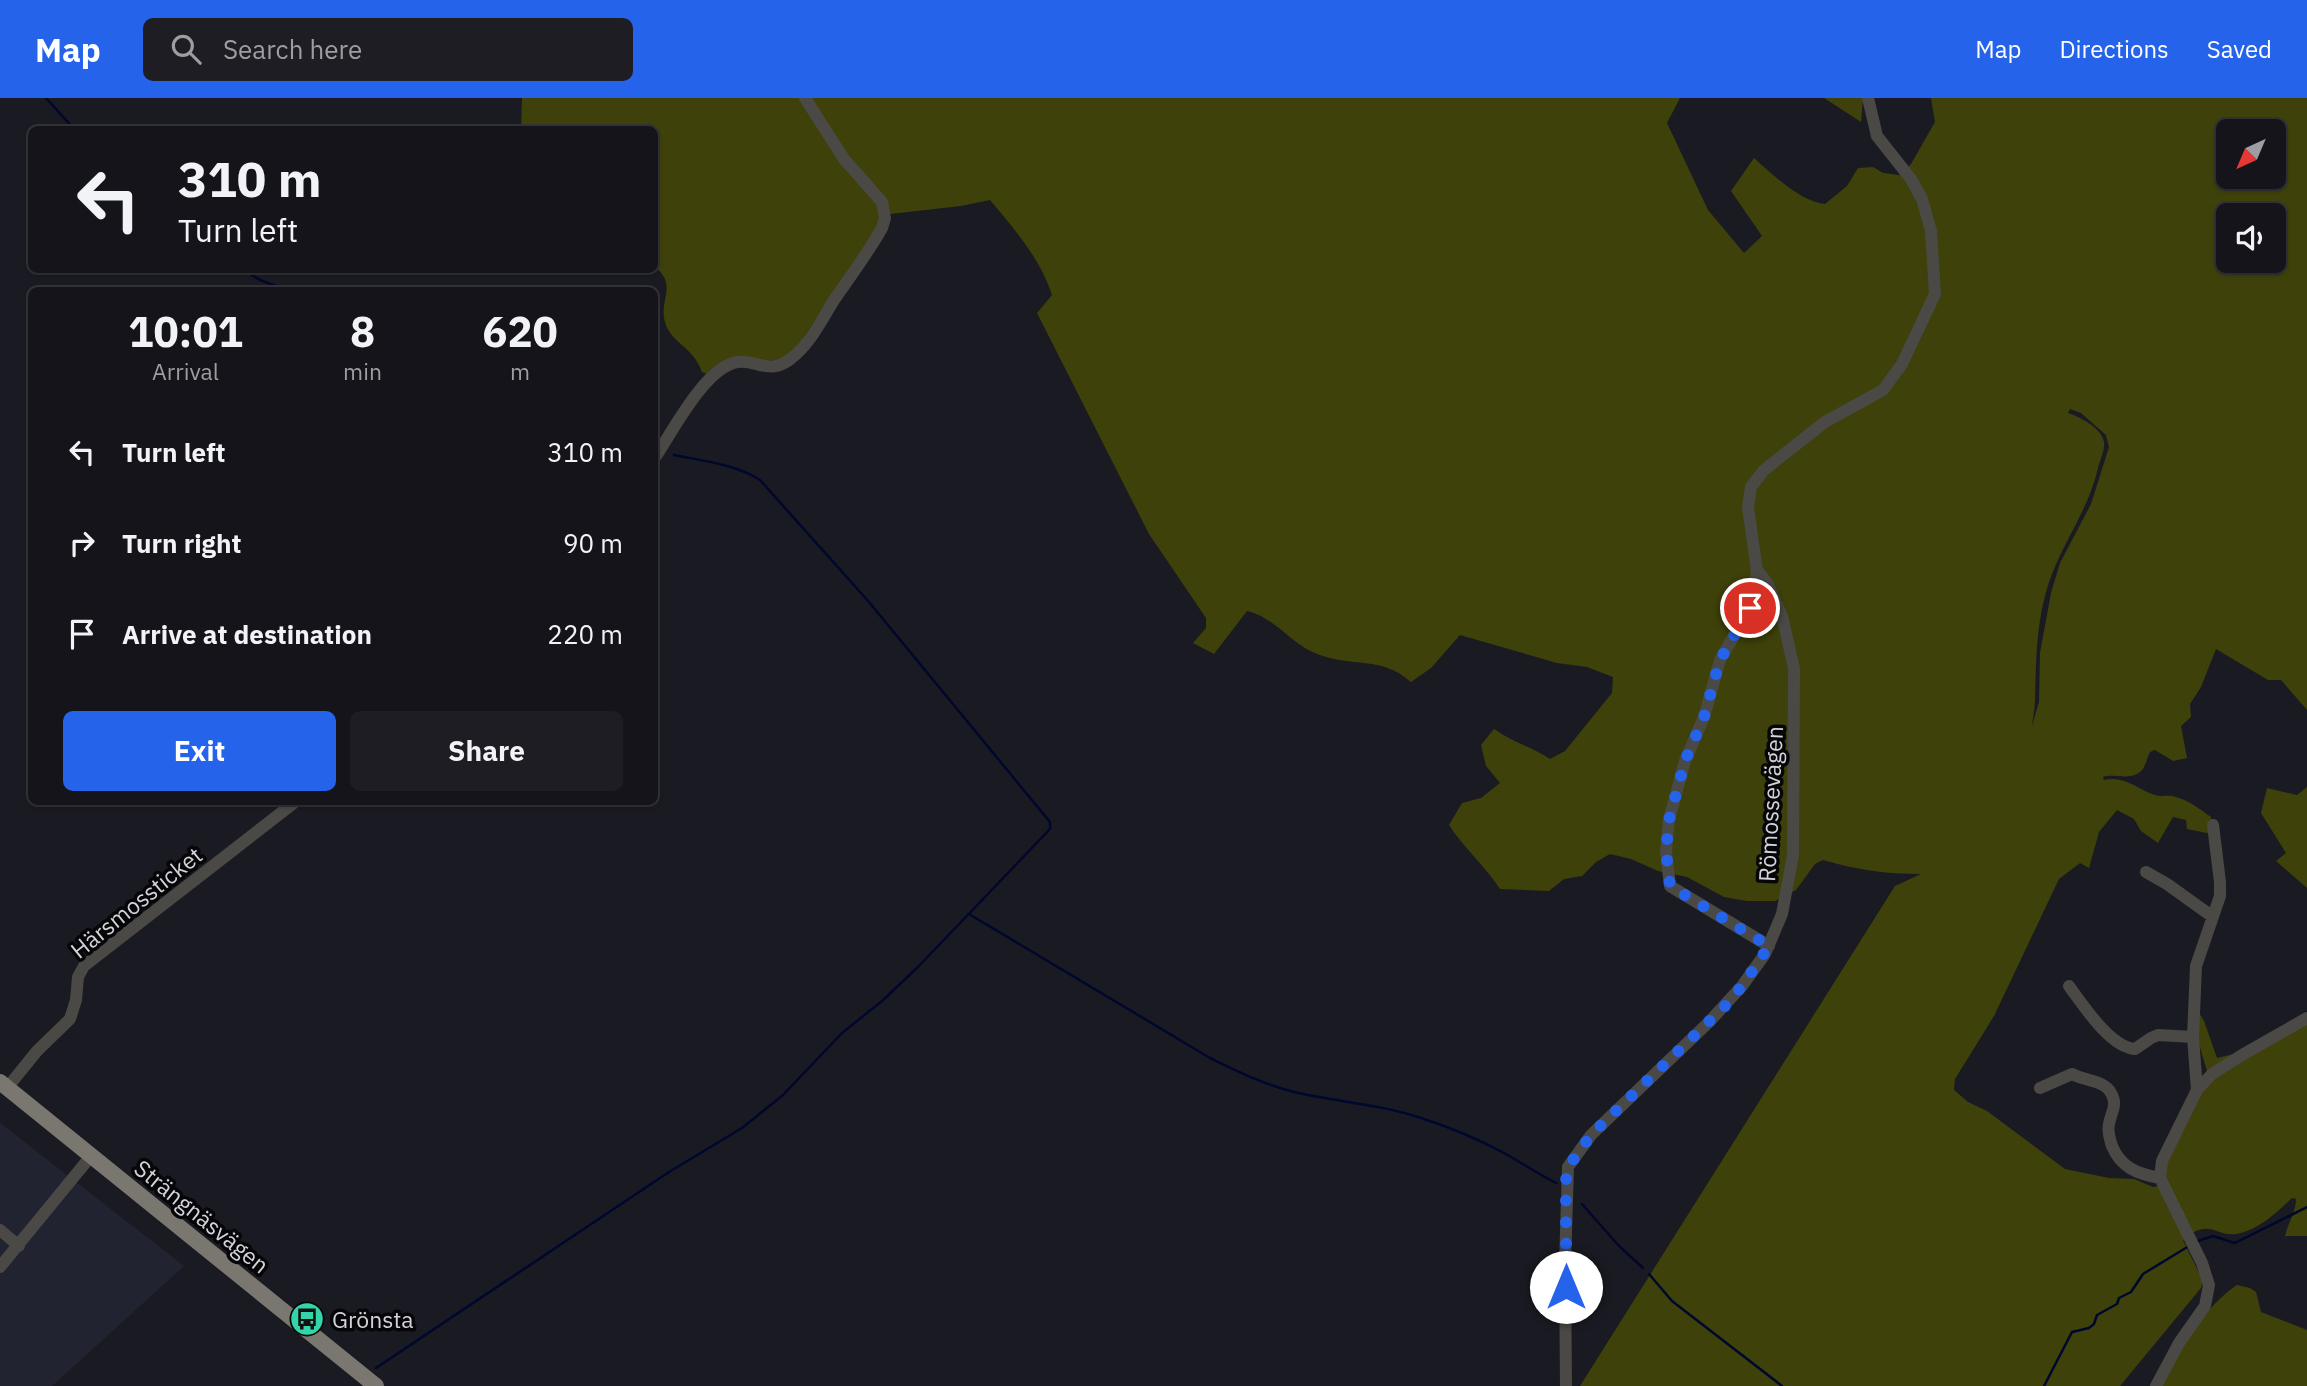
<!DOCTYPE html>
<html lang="en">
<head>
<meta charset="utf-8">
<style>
  :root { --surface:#14141a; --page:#1d1d23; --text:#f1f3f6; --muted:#9d9ea2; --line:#333339; --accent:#2563eb }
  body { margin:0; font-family:"IBM Plex Sans",sans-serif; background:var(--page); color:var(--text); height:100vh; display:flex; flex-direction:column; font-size:26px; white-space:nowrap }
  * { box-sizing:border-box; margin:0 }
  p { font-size:23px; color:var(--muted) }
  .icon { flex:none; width:38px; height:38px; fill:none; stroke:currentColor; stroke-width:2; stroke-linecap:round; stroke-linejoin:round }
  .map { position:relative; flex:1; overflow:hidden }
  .details { position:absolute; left:28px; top:189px; width:630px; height:518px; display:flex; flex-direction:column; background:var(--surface); border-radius:10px; box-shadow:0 2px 5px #0004,0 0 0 2px var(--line) }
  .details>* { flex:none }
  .banner { position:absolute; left:28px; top:28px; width:630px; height:147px; border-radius:10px; box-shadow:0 2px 5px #0004,0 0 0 2px var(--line); background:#14141a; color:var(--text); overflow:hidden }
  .needle { width:46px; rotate:224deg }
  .fabs { position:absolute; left:2216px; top:21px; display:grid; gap:14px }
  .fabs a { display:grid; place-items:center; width:70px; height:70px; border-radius:10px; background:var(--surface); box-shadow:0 2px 5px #0004,0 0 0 2px var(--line); font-size:35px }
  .pin { position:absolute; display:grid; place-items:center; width:60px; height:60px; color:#fff; margin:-30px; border:4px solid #fff; border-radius:50%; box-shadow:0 2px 7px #0007 }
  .me { position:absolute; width:77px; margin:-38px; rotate:0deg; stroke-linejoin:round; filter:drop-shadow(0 0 5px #0008) }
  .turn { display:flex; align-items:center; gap:24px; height:147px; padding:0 35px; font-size:32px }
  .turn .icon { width:91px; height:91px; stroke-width:2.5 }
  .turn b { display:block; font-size:49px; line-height:60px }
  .eta { display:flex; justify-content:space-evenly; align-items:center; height:119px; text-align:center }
  .eta b { font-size:42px; font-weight:700; line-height:49px }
  .action { display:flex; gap:14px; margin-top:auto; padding:14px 35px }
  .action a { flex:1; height:80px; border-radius:10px; background:var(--accent); color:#fff; font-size:28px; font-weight:700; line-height:80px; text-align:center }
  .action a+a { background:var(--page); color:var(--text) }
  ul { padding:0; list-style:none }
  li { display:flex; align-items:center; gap:21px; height:91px; padding:0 35px }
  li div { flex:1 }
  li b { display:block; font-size:26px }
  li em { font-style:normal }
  header { display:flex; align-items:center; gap:42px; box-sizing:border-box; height:98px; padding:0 35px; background:var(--accent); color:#fff }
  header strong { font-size:33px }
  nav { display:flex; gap:38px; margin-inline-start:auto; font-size:24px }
  .search { width:490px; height:63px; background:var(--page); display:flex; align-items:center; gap:18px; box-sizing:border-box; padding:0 24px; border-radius:10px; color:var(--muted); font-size:26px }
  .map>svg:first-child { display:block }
  .built { fill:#212330 }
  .green { fill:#3e410a; fill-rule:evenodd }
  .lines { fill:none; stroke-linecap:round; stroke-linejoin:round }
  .stream { stroke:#00072d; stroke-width:2.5 }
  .minor { stroke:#4b4946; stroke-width:12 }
  .major { stroke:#7a7770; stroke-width:16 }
  .route { stroke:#2563eb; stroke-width:12; stroke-dasharray:0 21.6 }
  .labels { text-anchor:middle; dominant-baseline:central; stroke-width:7; stroke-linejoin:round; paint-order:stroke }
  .street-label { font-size:23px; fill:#d3d4d9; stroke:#060609 }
  .poi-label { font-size:23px; fill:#d3d4d9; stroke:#060609; text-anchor:start }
</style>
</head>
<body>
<header>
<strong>Map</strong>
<div class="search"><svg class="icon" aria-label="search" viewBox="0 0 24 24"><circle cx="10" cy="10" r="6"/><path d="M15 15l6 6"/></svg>Search here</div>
<nav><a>Map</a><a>Directions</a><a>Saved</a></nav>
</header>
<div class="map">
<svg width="2307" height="1288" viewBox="0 0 2307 1288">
  <rect width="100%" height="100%" fill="#1a1b22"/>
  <path class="built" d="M 0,1025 L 184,1168 L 52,1288 L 0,1288 Z"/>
  <path class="green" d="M 522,0 L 801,0 L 881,112 L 883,122 L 789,261 L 752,264 L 709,277 L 702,274 C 692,246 669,246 664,220 C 661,200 677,186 654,168 L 654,32 L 521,32 Z
    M 809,0 L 1680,0 L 1667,25 L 1708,112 L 1744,155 L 1762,138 L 1731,93 L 1754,60 C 1772,76 1801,104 1825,106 L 1847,88 L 1858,70 L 1873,69 L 1883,75 L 1899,77 L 1911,66 L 1935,24 L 1931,0 L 2307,0 L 2307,612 L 2281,582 L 2268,582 L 2216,551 L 2201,589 L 2190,606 L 2191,619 L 2181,628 L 2187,660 L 2173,663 L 2155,652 L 2150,654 C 2147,660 2146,666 2143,671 C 2132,684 2117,675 2103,679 L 2104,682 C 2124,677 2137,691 2155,697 C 2161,699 2167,697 2172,698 C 2187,701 2198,710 2211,719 L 2212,736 L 2187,731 L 2186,722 L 2173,719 L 2158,745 L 2141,733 L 2134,721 L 2117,712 L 2099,734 L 2089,770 L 2080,765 L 2059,781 L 1994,918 L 1955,981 L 1954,992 L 1968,1004 L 1987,1013 L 2065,1071 L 2109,1080 L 2134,1081 L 2153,1089 L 2158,1088 L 2166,1078 L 2166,1063 L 2207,973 L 2196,936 L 2197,911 L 2204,923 L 2217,960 L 2238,955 L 2307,918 L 2307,1138 L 2285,1138 C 2288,1125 2296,1114 2296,1101 L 2292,1100 C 2276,1115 2259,1132 2236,1136 C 2215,1139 2210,1119 2183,1142 L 2203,1183 L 2201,1190 L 2120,1288 L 1580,1288 L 1895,788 L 1921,776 C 1885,776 1858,772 1823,762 L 1815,766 L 1796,792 L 1775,803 L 1747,803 L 1724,799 L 1687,779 L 1658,773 L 1631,761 L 1610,756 L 1596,764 L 1582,778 L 1564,781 L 1549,793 L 1500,791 C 1485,768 1464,750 1449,727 L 1462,705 L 1481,700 L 1500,685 L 1486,668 L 1481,647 L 1494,631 C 1512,644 1532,649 1550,661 L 1565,653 L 1612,595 L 1613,579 L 1587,569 L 1557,565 L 1460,537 L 1431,570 L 1411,584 C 1380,557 1353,570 1317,556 C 1291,546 1276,520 1247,513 L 1214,556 L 1193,545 L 1206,530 L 1206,520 L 1149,436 L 1037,215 L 1052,197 C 1040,160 1015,132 990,102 L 961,108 L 890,116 L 848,61 ZM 2228,33 L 2273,33 L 2273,79 L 2228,79 ZM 2228,117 L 2273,117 L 2273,163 L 2228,163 ZM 2070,311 L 2081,315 L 2106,337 L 2109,349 L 2091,406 L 2060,465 L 2051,495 L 2040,555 L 2039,604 L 2032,628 C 2033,619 2035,610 2035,601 C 2036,565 2036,530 2046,494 C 2058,450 2088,415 2098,370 C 2100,362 2105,352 2104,344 C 2102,330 2080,319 2068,315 Z
    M 1824,0 L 1863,0 L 1861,24 Z
    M 2307,689 L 2307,790 L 2276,763 L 2286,755 L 2261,715 L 2267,690 L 2297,697 Z
    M 2237,1187 L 2250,1190 L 2256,1194 L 2261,1214 L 2307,1232 L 2307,1288 L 2160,1288 C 2176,1255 2206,1207 2237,1187 Z"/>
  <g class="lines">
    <path class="stream" d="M 46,0 L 75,32
      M 244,172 L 260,182 L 286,192
      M 969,816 L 1210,960 C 1237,973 1265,987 1294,994 C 1336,1004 1380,1006 1421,1020 C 1449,1029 1478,1041 1504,1055 C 1522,1065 1538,1076 1556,1085
      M 1582,1106 L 1619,1148 L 1643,1170
      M 2198,1143 L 2213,1138 L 2235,1145 L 2307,1109
      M 1649,1176 L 1672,1203 L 1782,1288
      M 376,1270 L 669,1074 L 742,1030 L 783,997 L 842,935 L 882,903 L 917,870 L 1050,731 L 1050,724 L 869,504 L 760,382 C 736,366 702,363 674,357
      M 2044,1288 L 2072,1234 L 2089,1230 L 2094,1226 L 2097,1217 L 2117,1206 L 2119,1200 L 2131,1194 L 2143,1176 L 2189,1148"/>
    <path class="minor" d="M 654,361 C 672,335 704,270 737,264 C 756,261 768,277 789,262 C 809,248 821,223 834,202 C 850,179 868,155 882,130 L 885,120 L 882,104 L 844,61 L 805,0
      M 2146,774 L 2167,786 L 2213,819
      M 1769,848 L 1670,788 L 1666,753 L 1669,722 L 1685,663 L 1704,619 L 1720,562 L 1750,510 L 1753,500 L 1757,473 L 1748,409 L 1751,389 L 1764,372 L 1825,324 L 1883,292 L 1902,266 L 1935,196 L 1931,133 L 1922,101 L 1911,81 L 1877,38 L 1868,0
      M 2069,888 C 2083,907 2110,949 2135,951 L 2151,940 L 2158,937 L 2193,939
      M 7,990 L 37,953 L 70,921 L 76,902 L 78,879 L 84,868 L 295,704
      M 2040,990 L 2072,976 C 2084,983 2104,982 2111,995 C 2118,1007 2111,1014 2109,1026 C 2107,1034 2110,1041 2112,1048 C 2121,1070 2138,1076 2160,1080
      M 2197,992 L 2193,939 L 2196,868 L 2220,798 L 2220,784 L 2213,727
      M 0,1132 L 19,1148
      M 0,1169 L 91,1058
      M 1566,1288 L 1565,1166 L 1568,1069 L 1591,1037 L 1709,924 L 1742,888 L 1765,856 L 1782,816 L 1793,757 L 1794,570 L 1782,518 L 1767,485 L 1757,472
      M 2156,1288 L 2179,1245 L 2205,1208 L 2209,1187 L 2202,1165 L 2160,1080 L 2162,1063 L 2197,992 L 2212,976 L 2242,957 L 2307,920"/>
    <path class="major" d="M 0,984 L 376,1288"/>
  </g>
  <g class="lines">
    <path class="route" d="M 1566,1189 L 1566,1082 L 1568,1069 L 1591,1037 L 1727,906 L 1742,888 L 1769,848 L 1670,788 L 1666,753 L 1669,722 L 1685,663 L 1704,619 L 1720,562 L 1750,510"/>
  </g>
  <defs>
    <g id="bus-disc" transform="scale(1.75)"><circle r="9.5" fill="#32d4a9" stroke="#060609"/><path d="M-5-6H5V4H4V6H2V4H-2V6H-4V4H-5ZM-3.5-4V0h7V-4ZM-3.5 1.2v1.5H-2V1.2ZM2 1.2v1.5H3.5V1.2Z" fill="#111"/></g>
  </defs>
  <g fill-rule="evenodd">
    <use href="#bus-disc" x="307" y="1221"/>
  </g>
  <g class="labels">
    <g class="street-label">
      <text transform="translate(1770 706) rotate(-87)">Römossevägen</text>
      <text transform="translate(136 804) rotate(-39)">Härsmossticket</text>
      <text transform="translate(202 1118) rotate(39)">Strängnäsvägen</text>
    </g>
    <g class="poi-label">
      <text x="332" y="1221">Grönsta</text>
    </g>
  </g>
</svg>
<div class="fabs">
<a><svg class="needle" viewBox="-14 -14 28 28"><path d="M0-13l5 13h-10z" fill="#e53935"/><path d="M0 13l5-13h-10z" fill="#9d9ea2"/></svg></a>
<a><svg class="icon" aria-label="sound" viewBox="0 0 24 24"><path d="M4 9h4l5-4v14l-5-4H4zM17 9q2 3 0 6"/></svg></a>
</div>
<div class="pin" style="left:1750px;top:510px;background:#d93025"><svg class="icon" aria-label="arrive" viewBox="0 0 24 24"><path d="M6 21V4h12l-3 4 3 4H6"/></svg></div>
<svg class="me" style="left:1566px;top:1189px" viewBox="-20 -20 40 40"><circle r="19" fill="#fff"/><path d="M0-13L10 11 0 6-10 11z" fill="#2563eb"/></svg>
<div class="banner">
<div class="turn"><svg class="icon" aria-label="left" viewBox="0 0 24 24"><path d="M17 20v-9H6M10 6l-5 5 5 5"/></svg><div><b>310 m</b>Turn left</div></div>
</div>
<section class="details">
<div class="eta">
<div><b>10:01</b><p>Arrival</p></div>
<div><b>8</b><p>min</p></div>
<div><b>620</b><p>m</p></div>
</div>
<ul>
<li><svg class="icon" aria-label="left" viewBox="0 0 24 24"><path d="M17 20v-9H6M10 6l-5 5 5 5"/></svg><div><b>Turn left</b></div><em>310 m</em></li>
<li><svg class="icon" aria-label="right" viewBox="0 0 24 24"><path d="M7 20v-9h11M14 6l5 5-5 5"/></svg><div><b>Turn right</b></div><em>90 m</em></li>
<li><svg class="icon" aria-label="arrive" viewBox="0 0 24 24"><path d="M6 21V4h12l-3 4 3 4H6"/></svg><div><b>Arrive at destination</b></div><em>220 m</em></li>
</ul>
<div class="action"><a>Exit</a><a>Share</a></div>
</section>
</div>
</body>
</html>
